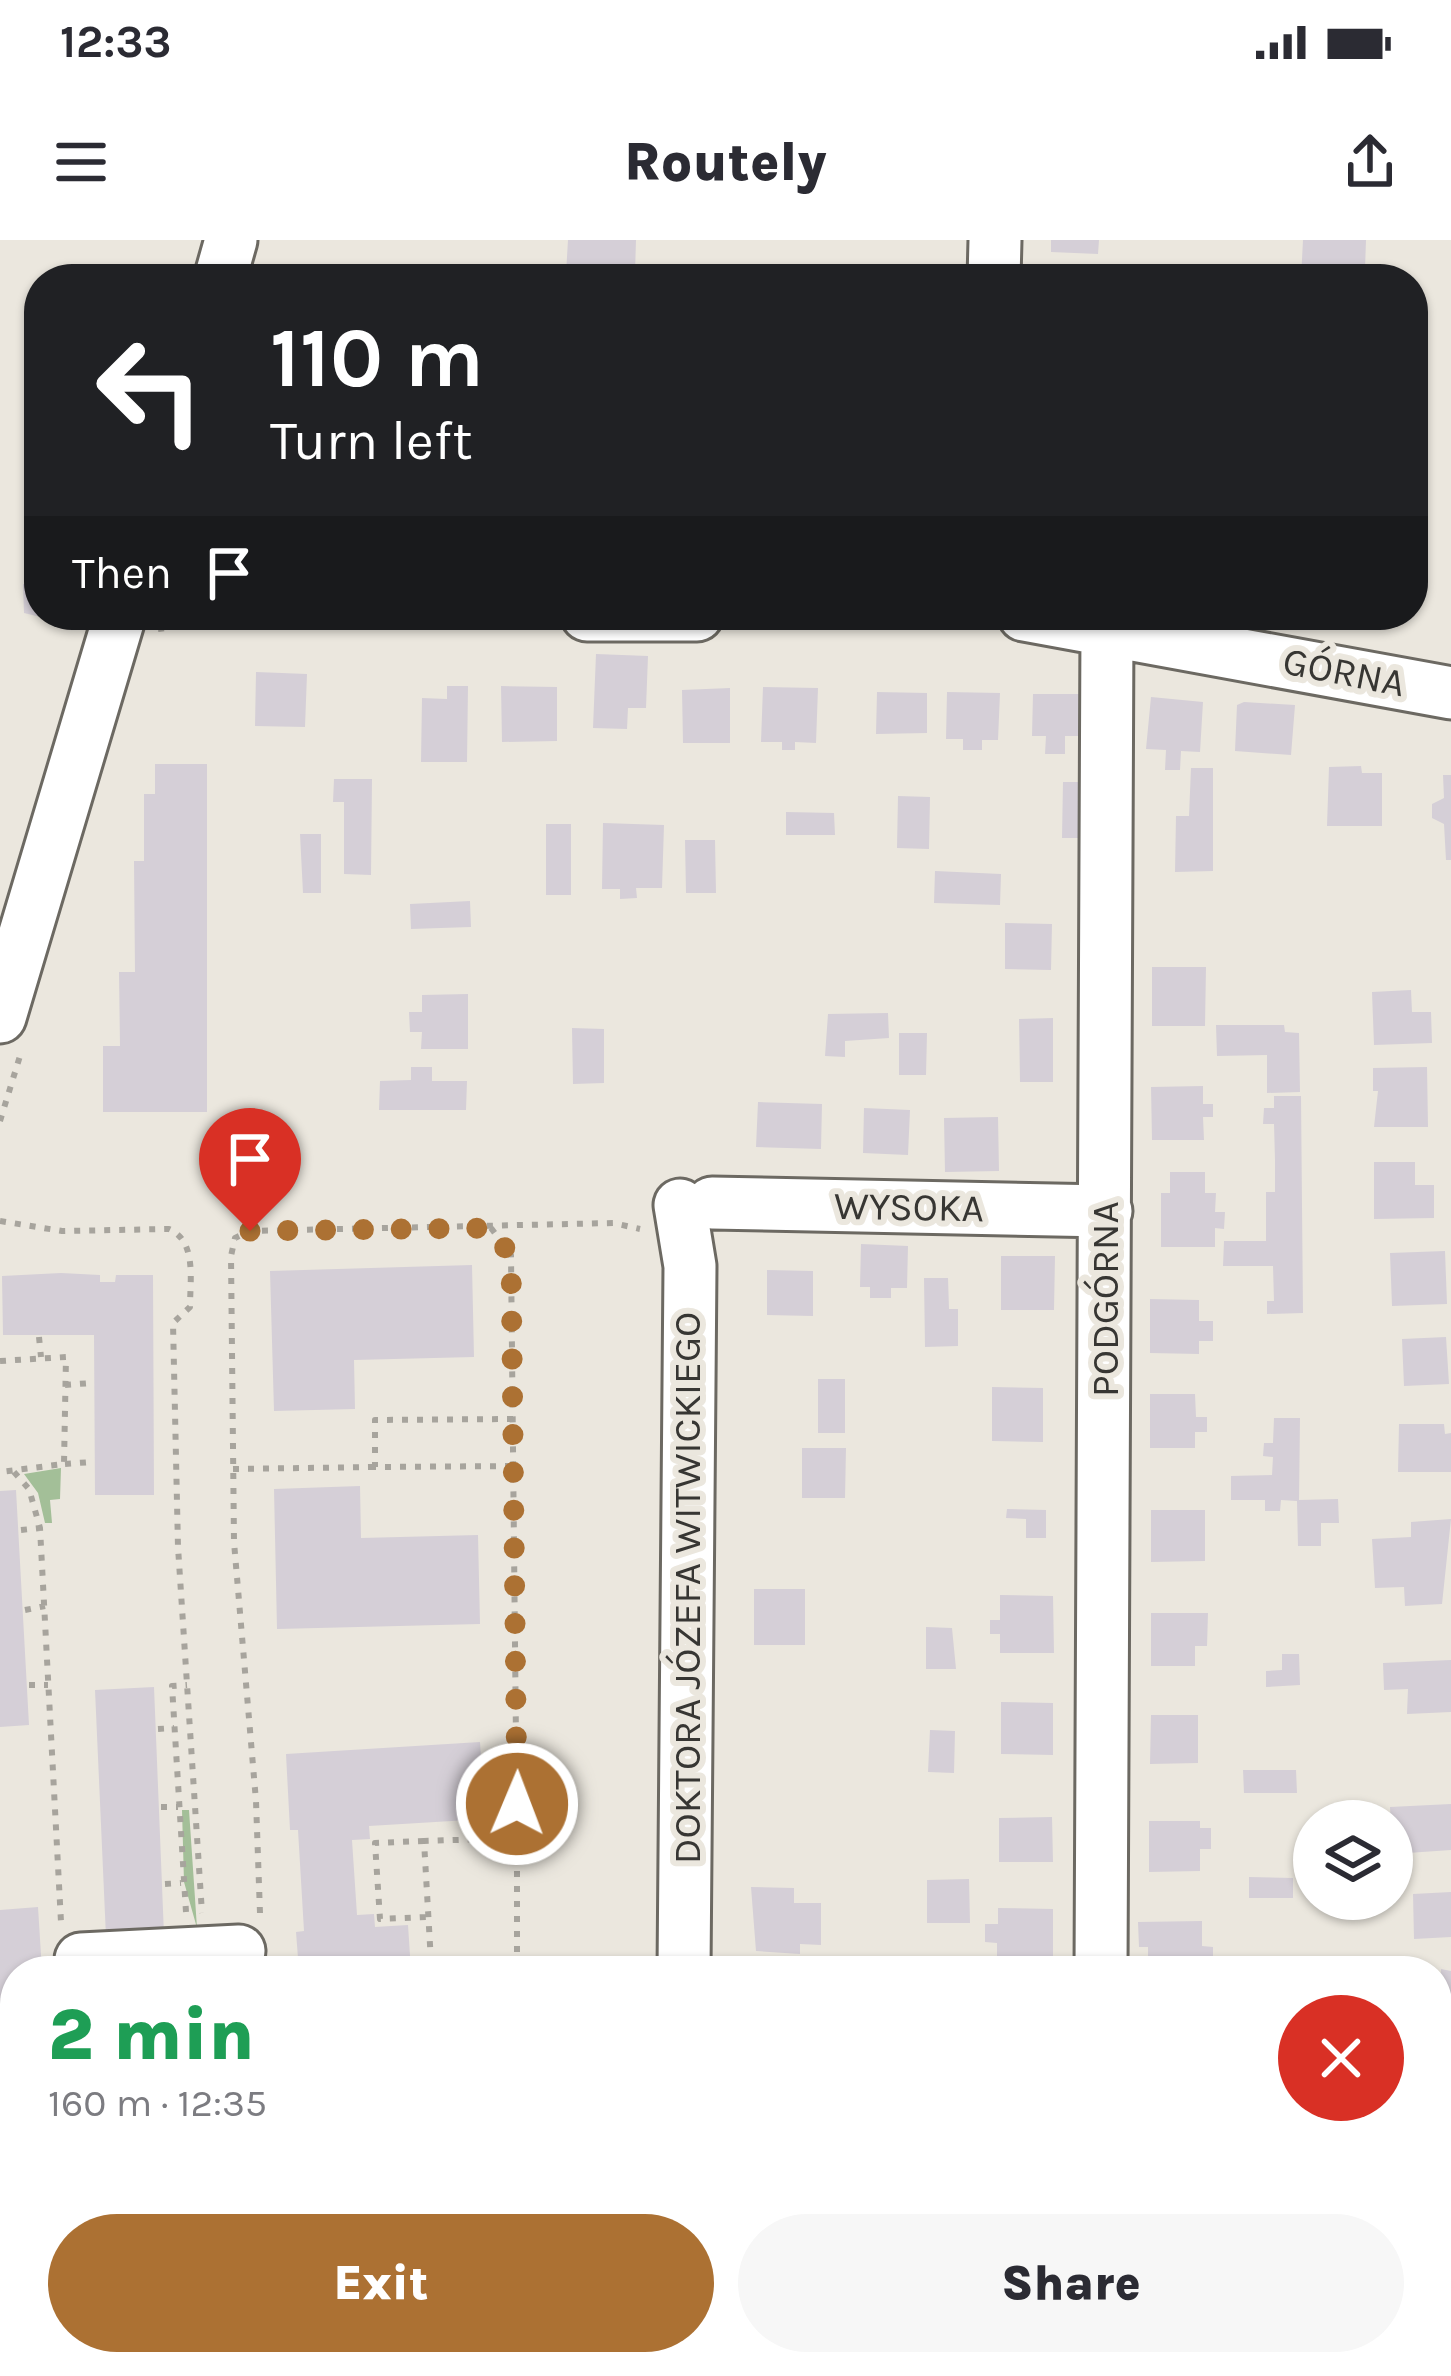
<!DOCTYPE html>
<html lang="en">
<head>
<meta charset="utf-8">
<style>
  :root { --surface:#fff; --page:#f7f7f7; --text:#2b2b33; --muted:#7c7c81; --accent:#ac7133 }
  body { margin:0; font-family:Karla,sans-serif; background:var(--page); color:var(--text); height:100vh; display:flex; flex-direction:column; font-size:45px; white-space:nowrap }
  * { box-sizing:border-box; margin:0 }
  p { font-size:39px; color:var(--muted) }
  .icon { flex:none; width:66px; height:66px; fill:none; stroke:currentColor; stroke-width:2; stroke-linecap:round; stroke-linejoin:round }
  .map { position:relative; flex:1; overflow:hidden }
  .drawer { position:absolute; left:0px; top:1716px; width:1452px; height:420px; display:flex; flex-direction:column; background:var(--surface); border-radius:48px 48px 0 0; box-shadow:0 3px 9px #0004 }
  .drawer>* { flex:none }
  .banner { position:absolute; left:24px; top:24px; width:1404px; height:366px; border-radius:48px; box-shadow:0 3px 9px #0004; background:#202124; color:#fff; overflow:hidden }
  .fabs { position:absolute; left:1293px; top:1560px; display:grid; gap:24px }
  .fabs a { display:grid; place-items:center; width:120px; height:120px; border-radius:50%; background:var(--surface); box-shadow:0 3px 9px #0004; font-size:60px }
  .pin { position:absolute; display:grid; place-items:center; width:102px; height:102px; color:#fff; margin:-123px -51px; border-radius:50% 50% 50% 0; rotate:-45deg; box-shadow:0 0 12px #0007 }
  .pin .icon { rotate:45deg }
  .me { position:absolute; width:132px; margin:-66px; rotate:1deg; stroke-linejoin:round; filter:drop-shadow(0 0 9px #0008) }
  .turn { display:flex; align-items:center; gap:42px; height:252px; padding:0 48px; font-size:54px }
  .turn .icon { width:156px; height:156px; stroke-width:2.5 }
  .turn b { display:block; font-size:84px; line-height:102px }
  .then { display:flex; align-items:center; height:114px; padding:0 48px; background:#0003; gap:24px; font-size:45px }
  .round { display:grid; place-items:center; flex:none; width:126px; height:126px; border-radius:63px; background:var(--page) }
  .head { display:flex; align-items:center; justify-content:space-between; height:204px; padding:0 48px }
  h1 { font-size:72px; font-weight:800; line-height:90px; color:#1e9e55 }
  .action { display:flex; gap:24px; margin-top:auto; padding:24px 48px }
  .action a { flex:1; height:138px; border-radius:72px; background:var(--accent); color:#fff; font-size:48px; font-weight:800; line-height:138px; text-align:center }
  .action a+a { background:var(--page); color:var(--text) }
  .status { display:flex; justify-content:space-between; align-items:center; height:84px; padding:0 60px; background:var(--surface); direction:ltr }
  .status svg { height:33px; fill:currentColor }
  header { display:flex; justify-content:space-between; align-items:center; height:156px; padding:0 48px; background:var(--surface); font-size:54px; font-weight:800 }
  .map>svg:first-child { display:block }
  .green { fill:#a3bf98 }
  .building { fill:#d5cfd7 }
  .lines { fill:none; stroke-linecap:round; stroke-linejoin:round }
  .minor-casing { stroke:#6c6962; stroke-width:57 }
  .path { stroke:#a7a49d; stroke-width:6; stroke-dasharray:6 9; stroke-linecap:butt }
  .minor { stroke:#fff; stroke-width:51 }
  .route { stroke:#ac7133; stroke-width:21; stroke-dasharray:0 37.8 }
  .labels { text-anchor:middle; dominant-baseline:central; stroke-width:12; stroke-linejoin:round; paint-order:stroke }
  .street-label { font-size:39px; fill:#373633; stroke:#ebe7de }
</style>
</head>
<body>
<div class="status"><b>12:33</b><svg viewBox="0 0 49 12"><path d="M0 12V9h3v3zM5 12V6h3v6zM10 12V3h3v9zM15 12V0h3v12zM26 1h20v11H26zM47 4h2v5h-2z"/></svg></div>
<header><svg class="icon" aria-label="menu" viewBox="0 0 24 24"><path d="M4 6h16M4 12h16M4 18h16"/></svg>Routely<svg class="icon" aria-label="share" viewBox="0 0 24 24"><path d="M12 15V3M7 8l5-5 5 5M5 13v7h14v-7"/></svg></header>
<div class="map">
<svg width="1451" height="2136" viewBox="0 0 1451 2136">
  <rect width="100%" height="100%" fill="#ebe7de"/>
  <path class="green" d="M 61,1228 L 60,1259 L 50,1260 L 52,1283 L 45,1283 L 38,1253 L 24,1234 Z
    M 182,1570 L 189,1570 L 197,1688 L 184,1642 Z"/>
  <path class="building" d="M 568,0 L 636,0 L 635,33 L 566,34 Z
    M 1051,0 L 1099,0 L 1098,14 L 1051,12 Z
    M 1303,0 L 1366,0 L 1365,29 L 1354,29 L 1354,39 L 1301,39 Z
    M 873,31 L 932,33 L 932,39 L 872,39 Z
    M 23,344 L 39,348 L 39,375 L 71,375 L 69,384 L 24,373 Z
    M 596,414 L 648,416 L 646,468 L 628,468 L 627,489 L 593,488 Z
    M 256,432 L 307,434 L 305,487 L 255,486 Z
    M 447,446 L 468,446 L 467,522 L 421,522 L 422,458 L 447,459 Z
    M 501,446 L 557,447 L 557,501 L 502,502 Z
    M 763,447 L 818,448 L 816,503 L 795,502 L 795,510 L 782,510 L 782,502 L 761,502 Z
    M 730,448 L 730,503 L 683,503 L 682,450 Z
    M 877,452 L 927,453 L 927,493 L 876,494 Z
    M 947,452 L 1000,453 L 998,500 L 982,500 L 982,510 L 963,510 L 963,499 L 946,499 Z
    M 1033,454 L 1080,454 L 1080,496 L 1065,496 L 1065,514 L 1045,514 L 1046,496 L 1032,496 Z
    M 1151,457 L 1203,462 L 1200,512 L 1181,511 L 1180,530 L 1165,530 L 1166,510 L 1146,509 Z
    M 1244,462 L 1295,465 L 1291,515 L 1235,511 L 1237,465 Z
    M 155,524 L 207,524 L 207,872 L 103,872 L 103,806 L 120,806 L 119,732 L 135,732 L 134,621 L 144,621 L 144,554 L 155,554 Z
    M 1361,526 L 1362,533 L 1382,533 L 1382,586 L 1327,586 L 1329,527 Z
    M 1191,528 L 1213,528 L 1213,631 L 1175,632 L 1176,576 L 1189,576 Z
    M 1443,535 L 1451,535 L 1451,620 L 1446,620 L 1444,584 L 1432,578 L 1432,564 L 1444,558 Z
    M 334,539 L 372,539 L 371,635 L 344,634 L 344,562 L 333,562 Z
    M 1063,542 L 1081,542 L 1081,598 L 1062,598 Z
    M 898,556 L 930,557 L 929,609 L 897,608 Z
    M 786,572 L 834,573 L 835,595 L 786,595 Z
    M 603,583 L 664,585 L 662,648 L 636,648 L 637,658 L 620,659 L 620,649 L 602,649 Z
    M 546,584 L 571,584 L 571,655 L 546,655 Z
    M 300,594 L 321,594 L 321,653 L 303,653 Z
    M 685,600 L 715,600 L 716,653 L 686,653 Z
    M 935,631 L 1001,634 L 1000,665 L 934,663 Z
    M 470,661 L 471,687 L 411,689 L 410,664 Z
    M 1005,683 L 1052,684 L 1051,730 L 1005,729 Z
    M 1152,727 L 1206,727 L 1205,786 L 1152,786 Z
    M 1411,750 L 1412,772 L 1431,772 L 1432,803 L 1374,805 L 1372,752 Z
    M 468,754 L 468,809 L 421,809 L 422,792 L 410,792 L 409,772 L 422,772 L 422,755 Z
    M 888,773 L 889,798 L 845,801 L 845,817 L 825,816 L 828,774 Z
    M 1053,778 L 1053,842 L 1020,842 L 1019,779 Z
    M 1216,785 L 1284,785 L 1285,792 L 1299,793 L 1300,852 L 1267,853 L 1267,815 L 1217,816 Z
    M 572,788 L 604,789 L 604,843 L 573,844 Z
    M 899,793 L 927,793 L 926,835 L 899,835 Z
    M 411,827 L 432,827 L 432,841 L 467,841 L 466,870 L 379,870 L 380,841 L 411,840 Z
    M 1427,827 L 1428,887 L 1374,887 L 1378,851 L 1373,851 L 1373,828 Z
    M 1203,846 L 1203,864 L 1213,864 L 1213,877 L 1203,877 L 1204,900 L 1152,900 L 1151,847 Z
    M 1274,856 L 1301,856 L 1303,1073 L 1267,1074 L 1267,1061 L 1274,1061 L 1273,1026 L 1223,1026 L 1224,1001 L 1266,1001 L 1266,952 L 1275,952 L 1275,920 L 1274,884 L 1263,884 L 1264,868 L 1274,868 Z
    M 758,862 L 822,864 L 821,909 L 756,907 Z
    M 864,868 L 910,870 L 908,915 L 863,913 Z
    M 998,877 L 999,931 L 945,932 L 944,878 Z
    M 1374,922 L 1415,922 L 1415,945 L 1434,945 L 1434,978 L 1374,979 Z
    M 1170,932 L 1205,932 L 1205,953 L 1216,953 L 1215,972 L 1225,972 L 1224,989 L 1215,988 L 1215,1007 L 1161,1007 L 1161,953 L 1170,953 Z
    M 861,1004 L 908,1006 L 907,1048 L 891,1048 L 891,1058 L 870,1058 L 870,1047 L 860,1047 Z
    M 1445,1011 L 1447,1064 L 1392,1066 L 1390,1013 Z
    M 1001,1016 L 1055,1016 L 1054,1070 L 1001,1070 Z
    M 472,1025 L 474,1117 L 354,1120 L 355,1169 L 274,1171 L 270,1031 Z
    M 767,1030 L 813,1031 L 813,1076 L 767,1075 Z
    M 61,1033 L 100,1035 L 100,1042 L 115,1042 L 116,1035 L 153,1035 L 154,1255 L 95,1255 L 94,1095 L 3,1095 L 2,1036 Z
    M 924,1038 L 948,1038 L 949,1069 L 958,1069 L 958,1106 L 925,1107 Z
    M 1150,1059 L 1199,1060 L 1199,1081 L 1213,1081 L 1213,1101 L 1199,1101 L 1199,1114 L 1150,1113 Z
    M 1446,1097 L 1449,1144 L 1404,1146 L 1402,1099 Z
    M 818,1139 L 845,1139 L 845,1193 L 818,1193 Z
    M 992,1147 L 1043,1148 L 1043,1202 L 992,1201 Z
    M 1150,1154 L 1195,1154 L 1196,1177 L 1207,1177 L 1207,1192 L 1195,1192 L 1195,1208 L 1150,1208 Z
    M 1274,1178 L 1300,1178 L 1299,1260 L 1338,1259 L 1339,1283 L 1321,1283 L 1321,1306 L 1298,1306 L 1297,1261 L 1281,1260 L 1280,1271 L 1265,1271 L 1265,1260 L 1231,1260 L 1231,1236 L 1272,1235 L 1273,1217 L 1263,1216 L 1264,1203 L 1273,1203 Z
    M 1399,1184 L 1444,1184 L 1445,1194 L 1451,1193 L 1451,1232 L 1398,1232 Z
    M 802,1208 L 846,1208 L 845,1258 L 802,1258 Z
    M 360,1246 L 361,1298 L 478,1295 L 480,1384 L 277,1389 L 274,1249 Z
    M 16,1250 L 29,1485 L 0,1487 L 0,1251 Z
    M 1007,1269 L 1046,1270 L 1046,1298 L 1026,1298 L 1026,1279 L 1006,1278 Z
    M 1151,1270 L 1205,1270 L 1205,1321 L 1151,1322 Z
    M 1451,1279 L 1442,1364 L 1405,1366 L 1404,1347 L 1375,1348 L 1372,1299 L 1411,1297 L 1411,1282 Z
    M 754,1349 L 805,1349 L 805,1405 L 754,1405 Z
    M 1000,1355 L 1053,1356 L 1054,1413 L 1000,1413 L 1000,1394 L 990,1394 L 990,1380 L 1000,1380 Z
    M 1151,1373 L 1208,1373 L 1207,1406 L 1195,1406 L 1195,1426 L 1151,1426 Z
    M 926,1387 L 952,1388 L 956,1429 L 926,1429 Z
    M 1282,1414 L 1299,1414 L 1300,1445 L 1266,1447 L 1266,1431 L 1282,1430 Z
    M 1451,1420 L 1451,1472 L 1407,1474 L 1408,1449 L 1384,1450 L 1383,1423 Z
    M 154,1447 L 164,1695 L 106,1697 L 95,1450 Z
    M 1001,1462 L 1053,1463 L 1053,1515 L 1001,1514 Z
    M 1151,1475 L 1198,1475 L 1198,1523 L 1150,1524 Z
    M 930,1490 L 955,1491 L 954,1533 L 928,1532 Z
    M 480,1502 L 485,1579 L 369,1586 L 370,1599 L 352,1600 L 357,1675 L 374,1674 L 375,1687 L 408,1685 L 411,1731 L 299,1731 L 296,1692 L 304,1691 L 298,1590 L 290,1590 L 286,1514 Z
    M 1243,1530 L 1296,1530 L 1297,1553 L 1244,1553 Z
    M 1451,1564 L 1451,1610 L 1393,1614 L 1390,1567 Z
    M 1052,1577 L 1053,1622 L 999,1622 L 999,1578 Z
    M 1149,1581 L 1200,1581 L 1200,1588 L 1211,1588 L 1211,1609 L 1200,1609 L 1200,1631 L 1149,1632 Z
    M 1249,1637 L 1293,1638 L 1293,1658 L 1249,1658 Z
    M 969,1639 L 970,1683 L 927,1683 L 927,1640 Z
    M 751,1647 L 794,1648 L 794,1663 L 821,1663 L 821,1705 L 800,1704 L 800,1714 L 756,1711 Z
    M 1451,1652 L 1451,1697 L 1414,1699 L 1413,1654 Z
    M 38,1667 L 42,1731 L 15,1731 L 15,1907 L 0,1908 L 0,1670 Z
    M 998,1668 L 1053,1669 L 1053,1724 L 997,1724 L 997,1703 L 985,1702 L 985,1684 L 998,1684 Z
    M 1202,1681 L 1202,1706 L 1213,1707 L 1213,1720 L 1202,1720 L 1202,1731 L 1148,1731 L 1148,1707 L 1139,1707 L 1138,1682 Z
    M 927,1725 L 962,1726 L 962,1731 L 927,1731 Z
    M 1441,1729 L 1451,1731 L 1451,1838 L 1437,1839 Z
    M 1451,1885 L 1451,1992 L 1437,1993 L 1437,1886 Z
    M 1451,2037 L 1451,2088 L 1443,2088 L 1441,2038 Z
    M 0,2052 L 15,2055 L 15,2091 L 1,2091 Z
    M 304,2121 L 387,2121 L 386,2136 L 304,2131 Z
    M 789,2121 L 886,2121 L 887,2132 L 790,2136 Z
    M 1005,2121 L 1050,2121 L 1051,2136 L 1005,2136 Z
    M 1144,2121 L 1191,2121 L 1191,2136 L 1144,2136 Z
    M 402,2122 L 469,2134 L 469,2136 L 401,2136 Z"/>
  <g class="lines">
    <g class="minor-casing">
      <path id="minor" d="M 220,39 L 231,0
        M 994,39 L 995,0
        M 587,375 L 697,375
        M 1024,375 L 1451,453
        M 0,777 L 120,375
        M 712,963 L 1106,971
        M 680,965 L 690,1026 L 684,1731
        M 81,1719 L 239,1711
        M 1101,1731 L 1107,387
        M 680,2136 L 680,2121
        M 1098,2136 L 1098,2121"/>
    </g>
    <path class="path" d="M 740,384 L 984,386
      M 158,389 L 198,384 L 546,384
      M 0,881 L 20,816
      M 0,981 L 62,991 L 169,989 C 197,1001 190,1040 190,1067 L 173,1083 L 178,1307 L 202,1673
      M 491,988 L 511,1015 L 517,1598 L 424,1601 L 431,1722 L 517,1725 L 517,1598
      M 39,1097 L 41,1117
      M 0,1121 L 66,1117 L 64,1224 L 0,1232
      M 65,1145 L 91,1143
      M 513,1179 L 375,1180 L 375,1227 L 514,1226
      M 65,1224 L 91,1222
      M 233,1229 L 374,1227
      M 14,1232 L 29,1249 L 40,1288 L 61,1682
      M 21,1290 L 40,1288
      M 25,1370 L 45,1366
      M 29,1445 L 48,1445
      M 158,1489 L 174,1488
      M 161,1567 L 178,1567
      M 424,1601 L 375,1603 L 380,1679 L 428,1677
      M 165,1644 L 181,1643
      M 186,1672 L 172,1446 L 187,1445
      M 260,1673 L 256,1561 L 234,1302 L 231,1016 L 235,998 L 250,991 L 613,983 L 640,989
      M 225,2136 L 226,2121
      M 267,2136 L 267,2121"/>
    <use href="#minor" class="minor"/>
  </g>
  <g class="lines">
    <path class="route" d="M 250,991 L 490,988 L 511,1016 L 517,1564"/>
  </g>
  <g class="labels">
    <g class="street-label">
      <text transform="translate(1344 432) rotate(11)">GÓRNA</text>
      <text transform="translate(909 967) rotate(1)">WYSOKA</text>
      <text transform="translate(1105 1059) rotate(-90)">PODGÓRNA</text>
      <text transform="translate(687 1348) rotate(-90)">DOKTORA JÓZEFA WITWICKIEGO</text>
    </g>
  </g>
</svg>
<div class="fabs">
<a><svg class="icon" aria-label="layers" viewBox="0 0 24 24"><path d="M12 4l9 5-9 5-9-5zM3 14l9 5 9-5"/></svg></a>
</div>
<div class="pin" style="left:250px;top:991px;background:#d93025"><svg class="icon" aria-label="arrive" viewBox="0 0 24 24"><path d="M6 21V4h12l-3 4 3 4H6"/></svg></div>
<svg class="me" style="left:517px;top:1564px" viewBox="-20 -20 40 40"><circle r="17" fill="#ac7133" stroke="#fff" stroke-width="3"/><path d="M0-11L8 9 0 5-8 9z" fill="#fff"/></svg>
<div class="banner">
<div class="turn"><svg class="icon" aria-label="left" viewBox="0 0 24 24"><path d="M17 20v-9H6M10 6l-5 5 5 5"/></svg><div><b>110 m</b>Turn left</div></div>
<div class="then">Then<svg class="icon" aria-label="arrive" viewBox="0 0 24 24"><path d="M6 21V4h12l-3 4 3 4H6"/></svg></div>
</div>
<section class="drawer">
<div class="head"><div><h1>2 min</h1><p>160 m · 12:35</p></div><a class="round" style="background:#d93025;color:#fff"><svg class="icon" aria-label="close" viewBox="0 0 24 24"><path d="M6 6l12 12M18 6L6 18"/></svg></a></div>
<div class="action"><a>Exit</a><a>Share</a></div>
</section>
</div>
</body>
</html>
